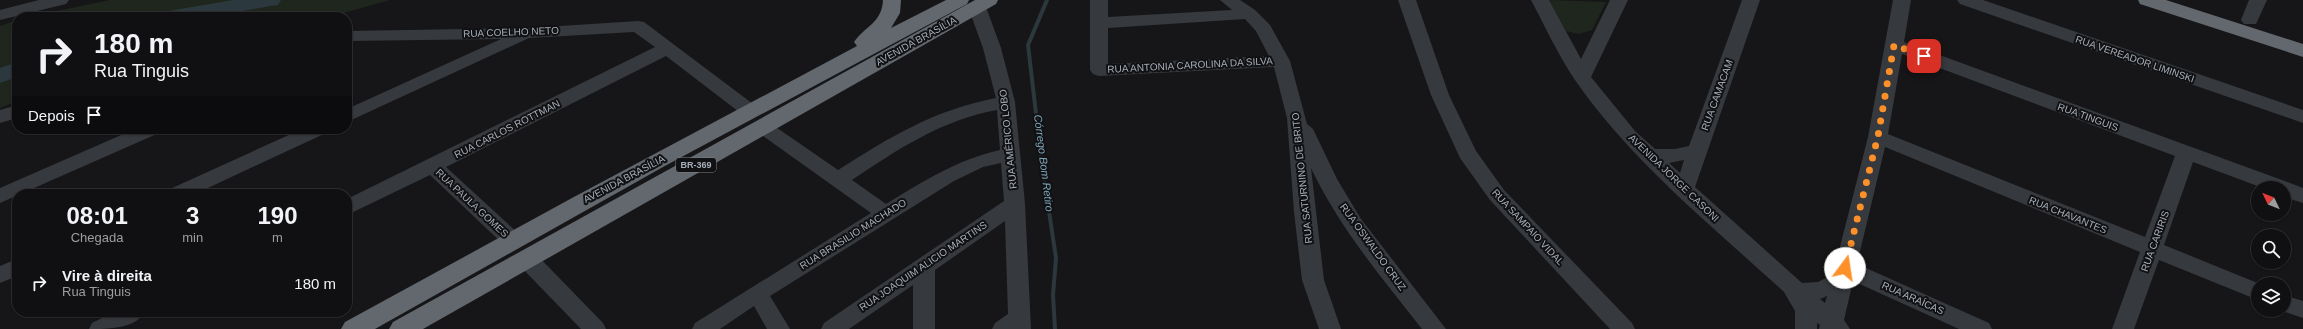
<!DOCTYPE html>
<html lang="pt">
<head>
<meta charset="utf-8">
<style>
  :root { --surface:#101012; --page:#1e1e20; --text:#f1f3f6; --muted:#9c9d9f; --line:#303032 }
  body { margin:0; font-family:Arial,sans-serif; background:var(--page); color:var(--text); height:100vh; display:flex; flex-direction:column; font-size:15px; white-space:nowrap }
  * { box-sizing:border-box; margin:0 }
  p { font-size:13px; color:var(--muted) }
  .icon { flex:none; width:22px; height:22px; fill:none; stroke:currentColor; stroke-width:2; stroke-linecap:round; stroke-linejoin:round }
  .map { position:relative; flex:1; overflow:hidden }
  .panel { position:absolute; left:12px; top:189px; width:340px; height:128px; display:flex; flex-direction:column; background:var(--surface); border-radius:16px; box-shadow:0 1px 3px #0004,0 0 0 1px var(--line) }
  .panel>* { flex:none }
  .hud { position:absolute; left:12px; top:12px; width:340px; height:122px; border-radius:16px; box-shadow:0 1px 3px #0004,0 0 0 1px var(--line); background:#101012; color:var(--text); overflow:hidden }
  .needle { width:26px; rotate:313deg }
  .tools { position:absolute; left:2251px; top:181px; display:grid; gap:8px }
  .tools a { display:grid; place-items:center; width:40px; height:40px; border-radius:50%; background:var(--surface); box-shadow:0 1px 3px #0004,0 0 0 1px var(--line); font-size:20px }
  .pin { position:absolute; display:grid; place-items:center; width:34px; height:34px; color:#fff; margin:-17px; border-radius:8px; box-shadow:0 2px 6px #0006 }
  .me { position:absolute; width:44px; margin:-22px; rotate:14deg; stroke-linejoin:round; filter:drop-shadow(0 0 3px #0008) }
  .turn { display:flex; align-items:center; gap:14px; height:84px; padding:0 16px; font-size:18px }
  .turn .icon { width:52px; height:52px; stroke-width:2.5 }
  .turn b { display:block; font-size:28px; line-height:34px }
  .then { display:flex; align-items:center; height:38px; padding:0 16px; background:#0003; gap:8px; font-size:15px }
  .eta { display:flex; justify-content:space-evenly; align-items:center; height:68px; text-align:center }
  .eta b { font-size:24px; font-weight:700; line-height:28px }
  ul { padding:0; list-style:none }
  li { display:flex; align-items:center; gap:12px; height:52px; padding:0 16px }
  li div { flex:1 }
  li b { display:block; font-size:15px }
  li em { font-style:normal }
  .map>svg:first-child { display:block }
  .green { fill:#1e261d }
  .lines { fill:none; stroke-linecap:round; stroke-linejoin:round }
  .stream { stroke:#2b383d; stroke-width:4 }
  .river { fill:#2b383d; fill-rule:evenodd }
  .minor { fill:#36393d; fill-rule:evenodd }
  .highway { fill:#62686e; fill-rule:evenodd }
  .route { stroke:#fd9028; stroke-width:7; stroke-dasharray:0 12.6 }
  .labels { text-anchor:middle; dominant-baseline:central; stroke-width:4; stroke-linejoin:round; paint-order:stroke }
  .shield { fill:#111113; stroke:#7a8087; stroke-width:1 }
  .shield-label { font-size:9px; font-weight:bold; fill:#a7afb9 }
  .street-label { font-size:10px; fill:#a7afb9; stroke:#111113 }
  .water-label { font-size:11px; font-style:italic; fill:#7ca5b6; stroke:#111113 }
</style>
</head>
<body>
<div class="map">
<svg width="2303" height="329" viewBox="0 0 2303 329">
  <rect width="100%" height="100%" fill="#161618"/>
  <path class="green" d="M 110,0 L 390,0 L 329,17 L 28,17 Z
    M 1549,0 L 1606,2 L 1592,30 L 1579,34 L 1566,31 Z
    M 17,20 L 17,101 L 0,108 L 0,26 Z"/>
  <g class="lines">
    <path class="stream" d="M 1047,0 L 1028,45 L 1042,165 L 1056,258 L 1053,295 L 1055,329"/>
    <path class="river" d="M 233,0 L 281,0 L 278,5 L 270,6 L 211,17 L 163,17 L 166,12 L 174,10 Z
      M 17,62 L 17,77 L 0,83 L 0,68 Z"/>
    <path class="minor" d="M 39,0 L 69,0 L 66,4 L 0,20 L 0,10 Z
      M 1090,0 L 1108,0 L 1108,17 L 1232,10 L 1220,0 L 1240,0 L 1255,10 L 1270,25 L 1290,61 L 1307,124 L 1313,129 L 1337,179 L 1361,219 L 1446,329 L 1422,329 C 1381,277 1339,227 1311,168 L 1324,280 L 1341,329 L 1319,329 L 1302,280 L 1294,212 L 1287,118 L 1274,67 L 1099,76 L 1093,74 L 1090,70 ZM 1245,19 L 1256,31 L 1269,56 L 1108,64 L 1108,28 Z
      M 1398,0 L 1416,0 L 1449,95 L 1476,151 L 1504,190 L 1632,323 L 1635,329 L 1610,329 L 1490,200 L 1460,158 L 1431,95 Z
      M 1531,0 L 1549,0 L 1581,59 L 1610,0 L 1628,0 L 1591,77 L 1635,131 L 1655,149 L 1675,149 L 1689,146 L 1742,0 L 1760,0 L 1695,187 L 1802,283 L 1818,282 L 1833,274 L 1868,137 L 1893,0 L 1911,0 L 1904,42 L 2290,183 L 2303,188 L 2303,203 L 2284,197 L 2284,188 L 2263,188 L 2193,162 L 2164,245 L 2260,284 L 2258,284 L 2258,300 L 2159,260 L 2134,329 L 2112,329 L 2140,252 L 1885,147 L 1857,264 L 1989,323 L 1992,329 L 1959,329 L 1853,281 L 1844,320 L 1850,329 L 1819,329 L 1820,325 L 1817,323 L 1817,329 L 1795,329 L 1795,311 L 1784,292 C 1711,225 1632,162 1575,80 C 1558,55 1545,26 1531,0 ZM 1902,54 L 2175,156 L 2145,237 L 1888,134 ZM 1684,160 L 1680,173 L 1669,163 ZM 1827,296 L 1825,303 L 1820,299 Z
      M 1957,0 L 1983,0 L 2303,110 L 2303,123 L 1960,4 Z
      M 2249,0 L 2267,0 L 2256,24 L 2244,24 L 2241,20 Z
      M 977,2 L 983,3 L 986,7 L 1001,48 L 1015,102 L 1025,204 L 1031,329 L 992,329 L 995,323 L 1008,314 L 1005,221 L 935,270 L 935,329 L 913,329 L 913,285 L 849,329 L 821,329 L 824,323 L 1004,201 L 1001,163 L 983,167 L 954,181 L 770,296 L 790,329 L 767,329 L 754,306 L 720,329 L 692,329 L 695,323 L 871,213 L 756,131 L 753,127 L 756,123 L 763,121 L 770,123 L 838,170 C 890,137 934,110 996,98 L 983,48 L 968,7 L 971,3 ZM 997,110 L 1000,150 C 956,160 924,181 886,204 L 852,180 C 898,149 942,120 997,110 Z
      M 638,21 L 644,22 L 757,107 L 760,111 L 757,115 L 750,117 L 743,115 L 666,56 L 446,167 L 520,235 L 523,240 L 520,245 L 512,248 L 504,245 L 430,175 L 347,215 L 347,199 L 655,47 L 634,32 L 529,38 L 347,122 L 347,109 L 501,39 L 347,41 L 347,31 L 529,28 Z
      M 17,105 L 17,118 L 0,123 L 0,110 Z
      M 135,129 L 162,129 L 159,133 L 0,203 L 0,188 Z
      M 302,129 L 329,129 L 326,133 L 195,194 L 167,194 L 170,189 Z
      M 527,251 L 535,253 L 603,323 L 606,329 L 581,329 L 519,265 L 516,259 L 519,253 Z
      M 17,259 L 17,276 L 0,283 L 0,266 Z
      M 2284,295 L 2303,301 L 2303,318 L 2279,310 L 2284,310 Z
      M 114,312 L 145,312 C 135,329 108,329 89,329 L 92,323 Z"/>
    <path class="highway" d="M 883,0 L 901,0 L 900,13 L 891,28 L 946,0 L 969,0 L 967,4 L 663,167 L 375,329 L 341,329 L 345,322 L 572,198 L 857,46 L 854,42 C 865,26 882,23 883,0 Z
      M 975,0 L 998,0 L 996,4 L 423,329 L 389,329 L 393,322 Z
      M 2138,0 L 2166,0 L 2303,44 L 2303,57 L 2140,4 Z"/>
  </g>
  <g class="lines">
    <path class="route" d="M 1845,268 L 1878,136 L 1894,45 L 1924,56"/>
  </g>
  <g class="labels">
    <rect class="shield" x="676" y="158" width="40" height="14" rx="3"/>
    <g class="shield-label">
      <text x="696" y="165">BR-369</text>
    </g>
    <g class="street-label">
      <text transform="translate(511 32) rotate(-2)">RUA COELHO NETO</text>
      <text transform="translate(916 41) rotate(-29)">AVENIDA BRASÍLIA</text>
      <text transform="translate(2135 59) rotate(19)">RUA VEREADOR LIMINSKI</text>
      <text transform="translate(1190 65) rotate(-3)">RUA ANTONIA CAROLINA DA SILVA</text>
      <text transform="translate(1717 95) rotate(-70)">RUA CAMACAM</text>
      <text transform="translate(2088 117) rotate(20)">RUA TINGUIS</text>
      <text transform="translate(507 129) rotate(-27)">RUA CARLOS ROTTMAN</text>
      <text transform="translate(1008 139) rotate(-96)">RUA AMÉRICO LOBO</text>
      <text transform="translate(1302 178) rotate(-96)">RUA SATURNINO DE BRITO</text>
      <text transform="translate(1674 178) rotate(44)">AVENIDA JORGE CASONI</text>
      <text transform="translate(624 179) rotate(-28)">AVENIDA BRASÍLIA</text>
      <text transform="translate(472 203) rotate(43)">RUA PAULA GOMES</text>
      <text transform="translate(2068 215) rotate(22)">RUA CHAVANTES</text>
      <text transform="translate(1528 227) rotate(47)">RUA SAMPAIO VIDAL</text>
      <text transform="translate(853 234) rotate(-32)">RUA BRASILIO MACHADO</text>
      <text transform="translate(2155 241) rotate(-70)">RUA CARIRIS</text>
      <text transform="translate(1373 247) rotate(54)">RUA OSWALDO CRUZ</text>
      <text transform="translate(923 266) rotate(-34)">RUA JOAQUIM ALICIO MARTINS</text>
      <text transform="translate(1913 298) rotate(24)">RUA ARAÍCAS</text>
    </g>
    <g class="water-label">
      <text transform="translate(1044 163) rotate(83)">Córrego Bom Retiro</text>
    </g>
  </g>
</svg>
<div class="tools">
<a><svg class="needle" viewBox="-14 -14 28 28"><path d="M0-13l5 13h-10z" fill="#e53935"/><path d="M0 13l5-13h-10z" fill="#9c9d9f"/></svg></a>
<a><svg class="icon" aria-label="search" viewBox="0 0 24 24"><circle cx="10" cy="10" r="6"/><path d="M15 15l6 6"/></svg></a>
<a><svg class="icon" aria-label="layers" viewBox="0 0 24 24"><path d="M12 4l9 5-9 5-9-5zM3 14l9 5 9-5"/></svg></a>
</div>
<div class="pin" style="left:1924px;top:56px;background:#d93025"><svg class="icon" aria-label="arrive" viewBox="0 0 24 24"><path d="M6 21V4h12l-3 4 3 4H6"/></svg></div>
<svg class="me" style="left:1845px;top:268px" viewBox="-20 -20 40 40"><circle r="19" fill="#fff"/><path d="M0-13L10 11 0 6-10 11z" fill="#fd9028"/></svg>
<div class="hud">
<div class="turn"><svg class="icon" aria-label="right" viewBox="0 0 24 24"><path d="M7 20v-9h11M14 6l5 5-5 5"/></svg><div><b>180 m</b>Rua Tinguis</div></div>
<div class="then">Depois<svg class="icon" aria-label="arrive" viewBox="0 0 24 24"><path d="M6 21V4h12l-3 4 3 4H6"/></svg></div>
</div>
<section class="panel">
<div class="eta">
<div><b>08:01</b><p>Chegada</p></div>
<div><b>3</b><p>min</p></div>
<div><b>190</b><p>m</p></div>
</div>
<ul>
<li><svg class="icon" aria-label="right" viewBox="0 0 24 24"><path d="M7 20v-9h11M14 6l5 5-5 5"/></svg><div><b>Vire à direita</b><p>Rua Tinguis</p></div><em>180 m</em></li>
</ul>
</section>
</div>
</body>
</html>
